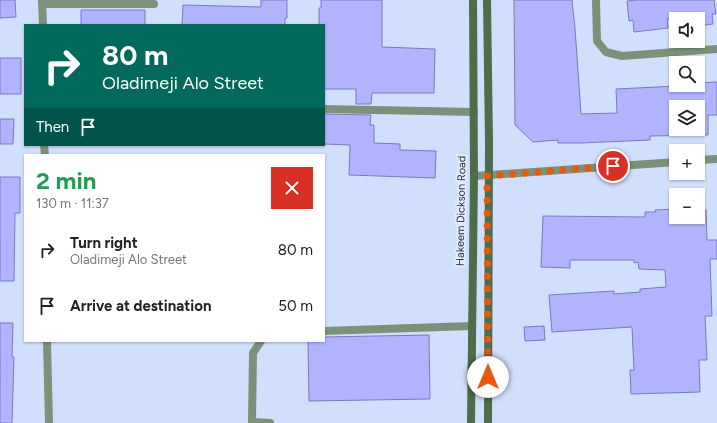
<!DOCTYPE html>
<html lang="en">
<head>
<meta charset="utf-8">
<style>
  :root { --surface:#fff; --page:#f2f2f2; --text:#222; --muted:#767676 }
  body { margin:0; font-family:Figtree,sans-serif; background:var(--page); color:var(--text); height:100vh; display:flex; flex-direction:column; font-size:15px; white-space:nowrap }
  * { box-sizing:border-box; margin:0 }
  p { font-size:13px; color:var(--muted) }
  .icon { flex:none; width:22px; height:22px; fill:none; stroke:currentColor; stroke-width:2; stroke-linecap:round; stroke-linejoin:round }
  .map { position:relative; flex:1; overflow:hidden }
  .panel { position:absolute; left:24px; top:154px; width:301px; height:188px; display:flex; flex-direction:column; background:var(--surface); border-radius:0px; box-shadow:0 1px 3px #0004 }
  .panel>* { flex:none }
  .banner { position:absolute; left:24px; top:24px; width:301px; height:122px; border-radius:0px; box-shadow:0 1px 3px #0004; background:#00695c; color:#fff; overflow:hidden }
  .buttons { position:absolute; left:669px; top:12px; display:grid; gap:8px }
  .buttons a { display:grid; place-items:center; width:36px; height:36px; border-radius:0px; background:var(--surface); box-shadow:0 1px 3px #0004; font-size:20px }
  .pin { position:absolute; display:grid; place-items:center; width:34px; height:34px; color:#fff; margin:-17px; border:2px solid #fff; border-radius:50%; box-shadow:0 1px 4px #0007 }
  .me { position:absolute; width:44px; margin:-22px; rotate:0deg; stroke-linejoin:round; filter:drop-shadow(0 0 3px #0008) }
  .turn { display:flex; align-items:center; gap:14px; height:84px; padding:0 12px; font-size:18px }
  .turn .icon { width:52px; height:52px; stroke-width:2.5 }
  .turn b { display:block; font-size:28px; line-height:34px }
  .then { display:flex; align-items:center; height:38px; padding:0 12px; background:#0003; gap:8px; font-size:15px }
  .round { display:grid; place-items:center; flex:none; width:42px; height:42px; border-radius:0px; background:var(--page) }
  .summary { display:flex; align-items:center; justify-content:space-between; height:68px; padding:0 12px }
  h1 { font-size:24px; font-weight:700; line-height:30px; color:#1e9e55 }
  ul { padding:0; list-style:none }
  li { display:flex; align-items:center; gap:12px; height:56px; padding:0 12px }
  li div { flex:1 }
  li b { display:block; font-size:15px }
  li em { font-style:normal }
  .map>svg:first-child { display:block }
  .building { fill:#b2b3fe; stroke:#7979bf; fill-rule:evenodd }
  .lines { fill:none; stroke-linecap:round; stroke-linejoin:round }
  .street { stroke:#7c917a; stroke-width:8 }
  .secondary { stroke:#4d6c4b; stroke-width:8 }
  .route { stroke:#ea580c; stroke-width:7; stroke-dasharray:0 12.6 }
  .labels { text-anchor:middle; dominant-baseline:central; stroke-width:4; stroke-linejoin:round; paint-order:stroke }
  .street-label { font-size:11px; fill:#1d2b46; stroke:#e4ecfa }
</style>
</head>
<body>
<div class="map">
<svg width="717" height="423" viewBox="0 0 717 423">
  <rect width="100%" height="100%" fill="#d0dffb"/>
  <path class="building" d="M 0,0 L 15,0 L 16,17 L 0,18 Z
    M 261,0 L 287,0 L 287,18 L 285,18 L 285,25 L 182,25 L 183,5 L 261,7 Z
    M 321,0 L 382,0 L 382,47 L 435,49 L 434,93 L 372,93 L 371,104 L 356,104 L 356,89 L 324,89 L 324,25 L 319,25 L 319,8 L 321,8 Z
    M 514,0 L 572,0 L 575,28 L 581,114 L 617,113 L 616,89 L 698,85 L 698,83 L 717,82 L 717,115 L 708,115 L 708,135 L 650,136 L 650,140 L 581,143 L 558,143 L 558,140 L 533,142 L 515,125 ZM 676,107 L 698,107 L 698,129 L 676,129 Z
    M 637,0 L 714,0 L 716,14 L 712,14 L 713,24 L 698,26 L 698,19 L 667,19 L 668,28 L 634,32 L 633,20 L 629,21 L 627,1 Z
    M 81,10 L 145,10 L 145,25 L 81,25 Z
    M 0,58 L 21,58 L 21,94 L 0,94 Z
    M 324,114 L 371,115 L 370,125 L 374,125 L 374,143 L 400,144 L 400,150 L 436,151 L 435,178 L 349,175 L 350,145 L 324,144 Z
    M 0,119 L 14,119 L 13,144 L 0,144 Z
    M 0,177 L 20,177 L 20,213 L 15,213 L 14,281 L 0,281 Z
    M 676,209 L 676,217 L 698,217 L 698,210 L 706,210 L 707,240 L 717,240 L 717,259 L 710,259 L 712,316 L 705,316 L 707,360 L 699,360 L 700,392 L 631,394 L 630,370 L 634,370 L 632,327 L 552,332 L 549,295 L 614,291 L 614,294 L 640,292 L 640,289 L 666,287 L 665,270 L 639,269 L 638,262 L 634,263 L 634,260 L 570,260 L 570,268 L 541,267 L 543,216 L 645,217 L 645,212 L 656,212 L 655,210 Z
    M 0,323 L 13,323 L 12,357 L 14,357 L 12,423 L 0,423 Z
    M 544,326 L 545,340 L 525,341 L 524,327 Z
    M 429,335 L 430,399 L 309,401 L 308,341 L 324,341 L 324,337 Z"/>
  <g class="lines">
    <path class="street" d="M 42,0 L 43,25
      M 596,0 L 597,41 L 606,52 L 622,56 L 717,49
      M 42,4 L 154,4
      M 324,109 L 474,112
      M 44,145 L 45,155
      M 698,160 L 717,159
      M 474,176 L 676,162
      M 324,331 L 471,326
      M 47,341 L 49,423
      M 261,341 L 253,353 L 252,422 L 270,423"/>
    <path class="secondary" d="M 487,0 L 489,142 L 488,423
      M 471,423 L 474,176 L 473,0"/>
  </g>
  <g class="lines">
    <path class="route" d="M 488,377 L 487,176 L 613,166"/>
  </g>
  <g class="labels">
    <g class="street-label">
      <text transform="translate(461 211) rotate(-89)">Hakeem Dickson Road</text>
    </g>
  </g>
</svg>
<div class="buttons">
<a><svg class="icon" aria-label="sound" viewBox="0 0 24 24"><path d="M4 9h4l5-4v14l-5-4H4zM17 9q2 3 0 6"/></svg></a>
<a><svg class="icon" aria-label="search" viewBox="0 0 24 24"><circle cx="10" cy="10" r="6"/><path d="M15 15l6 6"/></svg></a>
<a><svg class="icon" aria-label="layers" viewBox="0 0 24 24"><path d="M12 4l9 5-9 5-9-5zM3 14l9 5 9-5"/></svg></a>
<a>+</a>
<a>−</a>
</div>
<div class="pin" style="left:613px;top:166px;background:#d93025"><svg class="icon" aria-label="arrive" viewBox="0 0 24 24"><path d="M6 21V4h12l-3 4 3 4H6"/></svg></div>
<svg class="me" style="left:488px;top:377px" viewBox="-20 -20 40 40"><circle r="19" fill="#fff"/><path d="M0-13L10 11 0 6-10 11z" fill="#ea580c"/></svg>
<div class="banner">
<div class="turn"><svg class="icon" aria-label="right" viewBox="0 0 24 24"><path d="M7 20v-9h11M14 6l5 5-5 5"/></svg><div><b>80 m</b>Oladimeji Alo Street</div></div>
<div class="then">Then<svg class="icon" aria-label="arrive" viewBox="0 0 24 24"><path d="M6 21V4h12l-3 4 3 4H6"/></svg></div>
</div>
<section class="panel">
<div class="summary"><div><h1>2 min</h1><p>130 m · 11:37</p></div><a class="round" style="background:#d93025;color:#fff"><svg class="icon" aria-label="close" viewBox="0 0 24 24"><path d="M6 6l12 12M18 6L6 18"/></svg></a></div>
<ul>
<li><svg class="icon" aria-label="right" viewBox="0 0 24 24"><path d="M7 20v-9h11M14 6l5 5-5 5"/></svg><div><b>Turn right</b><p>Oladimeji Alo Street</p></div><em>80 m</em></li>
<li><svg class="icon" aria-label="arrive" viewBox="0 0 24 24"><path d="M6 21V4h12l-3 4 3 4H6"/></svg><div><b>Arrive at destination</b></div><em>50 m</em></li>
</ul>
</section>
</div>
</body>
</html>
